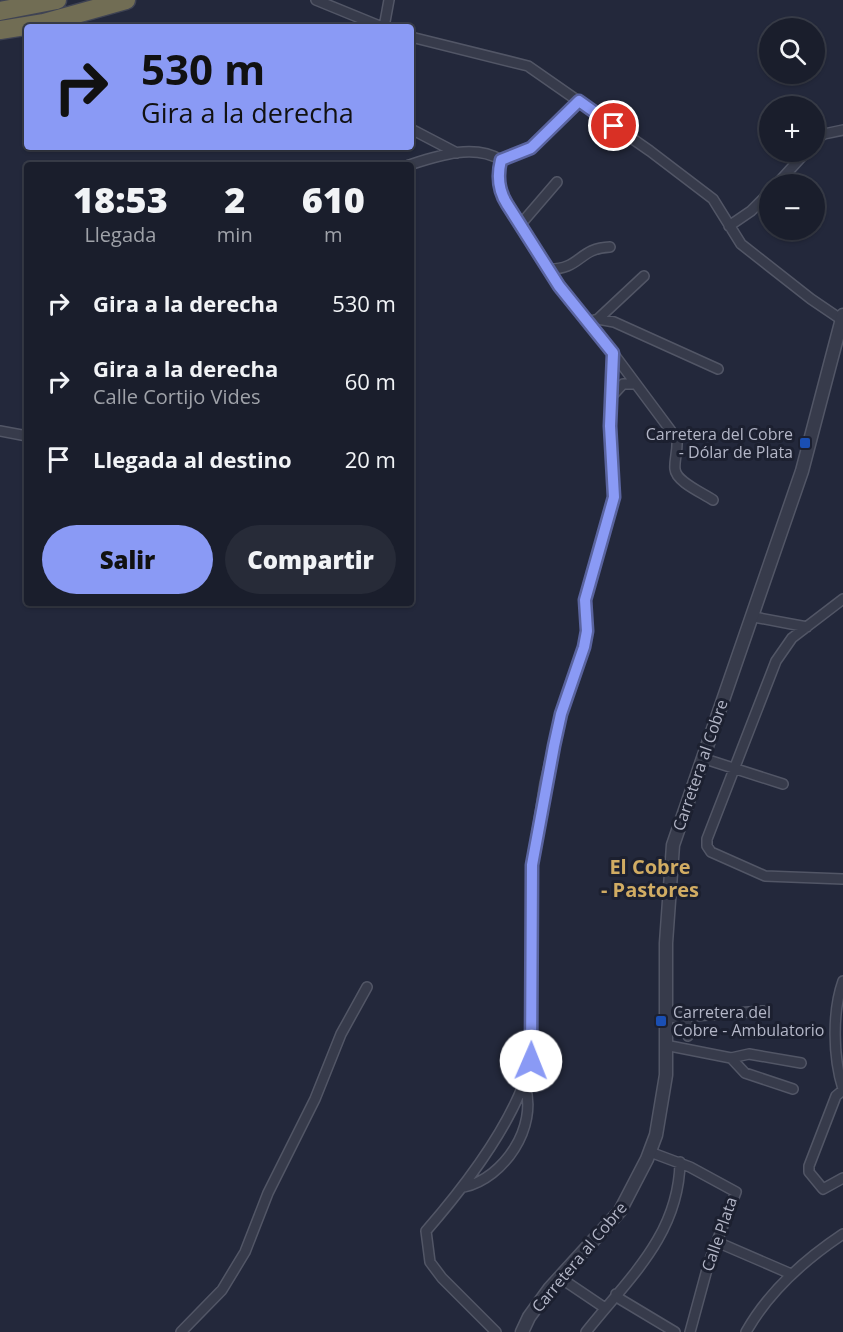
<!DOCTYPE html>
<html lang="es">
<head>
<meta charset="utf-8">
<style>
  :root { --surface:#1a1e2c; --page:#272b38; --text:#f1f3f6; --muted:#9fa2a9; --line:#383c48; --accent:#8a9af5 }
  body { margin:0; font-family:"Open Sans",sans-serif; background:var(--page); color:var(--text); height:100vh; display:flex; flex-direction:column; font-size:22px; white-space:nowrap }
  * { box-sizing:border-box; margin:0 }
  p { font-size:20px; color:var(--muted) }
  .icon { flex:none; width:33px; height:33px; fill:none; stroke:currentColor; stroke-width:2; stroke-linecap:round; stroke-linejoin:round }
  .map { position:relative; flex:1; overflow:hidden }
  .panel { position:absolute; left:24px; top:162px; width:390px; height:444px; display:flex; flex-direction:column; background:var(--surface); border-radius:6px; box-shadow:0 2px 4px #0004,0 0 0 2px var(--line) }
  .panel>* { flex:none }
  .top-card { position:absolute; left:24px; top:24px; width:390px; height:126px; border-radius:6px; box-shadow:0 2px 4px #0004,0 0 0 2px var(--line); background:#8a9af5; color:#111; overflow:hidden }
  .fabs { position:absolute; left:759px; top:18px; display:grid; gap:12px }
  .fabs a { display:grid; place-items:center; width:66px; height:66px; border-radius:50%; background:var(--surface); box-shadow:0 2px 4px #0004,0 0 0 2px var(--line); font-size:30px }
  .pin { position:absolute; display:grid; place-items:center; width:51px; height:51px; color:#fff; margin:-26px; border:3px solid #fff; border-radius:50%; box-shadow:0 2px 6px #0007 }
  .me { position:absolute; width:66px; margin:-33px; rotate:1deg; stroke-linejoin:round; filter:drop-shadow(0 0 4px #0008) }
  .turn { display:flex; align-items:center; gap:21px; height:126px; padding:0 18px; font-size:27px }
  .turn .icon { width:78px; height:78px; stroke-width:2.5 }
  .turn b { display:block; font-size:42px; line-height:51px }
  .eta { display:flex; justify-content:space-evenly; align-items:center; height:102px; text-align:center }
  .eta b { font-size:36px; font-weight:800; line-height:42px }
  .action { display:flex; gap:12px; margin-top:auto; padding:12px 18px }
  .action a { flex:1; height:69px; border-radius:36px; background:var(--accent); color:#111; font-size:24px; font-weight:800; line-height:69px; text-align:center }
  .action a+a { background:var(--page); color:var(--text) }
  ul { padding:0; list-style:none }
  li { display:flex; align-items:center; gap:18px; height:78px; padding:0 18px }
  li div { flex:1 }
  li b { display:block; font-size:22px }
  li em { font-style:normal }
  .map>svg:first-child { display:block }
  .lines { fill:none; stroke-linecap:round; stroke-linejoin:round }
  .minor-casing { stroke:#525666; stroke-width:12 }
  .tertiary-casing { stroke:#525666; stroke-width:15 }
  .motorway-casing { stroke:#3f4353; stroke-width:21 }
  .minor { stroke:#373b4b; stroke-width:9 }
  .tertiary { stroke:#373b4b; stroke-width:12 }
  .motorway { stroke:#716d54; stroke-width:18 }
  .route-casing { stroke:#5a649f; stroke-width:15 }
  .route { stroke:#8a9af5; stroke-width:10 }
  .transit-dot { fill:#1a4fb4; stroke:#1c2030; stroke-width:2 }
  .labels { text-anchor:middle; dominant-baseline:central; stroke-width:6; stroke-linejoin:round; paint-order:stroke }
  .poi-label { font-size:16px; fill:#b3b6c7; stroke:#1c2030; text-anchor:end }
  .street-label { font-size:16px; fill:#b3b6c7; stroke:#1c2030 }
  .quarter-label { font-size:20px; font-weight:bold; fill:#d1ac63; stroke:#1c2030 }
</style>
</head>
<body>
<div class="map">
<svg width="843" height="1332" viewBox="0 0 843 1332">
  <rect width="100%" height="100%" fill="#23283b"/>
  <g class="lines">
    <g class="minor-casing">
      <path id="minor" d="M 316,0 L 382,27
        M 384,27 L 389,0
        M 411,37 L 528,66 L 650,151 L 713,199 L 741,244 L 811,299 L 842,320
        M 411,129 L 457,153
        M 814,140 L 824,134 L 843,130
        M 409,165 C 437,156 474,143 501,160
        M 777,184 L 806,152
        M 520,225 L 557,182
        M 729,226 L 751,211 L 770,192
        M 548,269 C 581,270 578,248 610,247
        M 598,319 L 644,276
        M 588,322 L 598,319 L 614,322 L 718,369
        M 613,353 L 677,439 C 678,450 674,461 675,469 C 676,482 703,493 713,500
        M 612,396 L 623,384 L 635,384
        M 0,431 L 27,436
        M 843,599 L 792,638 L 776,661 L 707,839 L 707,846 L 711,852 L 765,876 L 843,879
        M 754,617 L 807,627
        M 702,758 L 783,784
        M 843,981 C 832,1012 833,1057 843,1089
        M 686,1016 L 688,1036
        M 667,1018 L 763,1011
        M 665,1045 L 731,1058
        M 793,1089 L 745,1073 L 731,1058 L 749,1054 L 801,1063
        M 843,1090 L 836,1096 L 809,1166 L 809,1172 L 823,1189 L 843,1178
        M 650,1152 L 690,1167 L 736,1192 L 709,1262 L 690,1332
        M 464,1187 C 504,1178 538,1127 525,1086
        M 717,1242 L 791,1274
        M 559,1277 L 605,1308
        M 616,1294 L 620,1299 L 675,1332
        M 181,1332 L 222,1290 L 245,1252 L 268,1193 L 315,1099 L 341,1034 L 367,987
        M 496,1332 L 442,1278 L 430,1262 L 426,1231 C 466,1185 516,1120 531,1061 L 532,865 L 545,783 L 561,714 L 584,647 L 587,631 L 585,600 L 614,497 L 610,426 L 613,353 L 559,286 L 507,204 L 499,182 L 501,160 L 531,148 L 579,101
        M 586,1332 C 628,1279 679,1235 680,1162
        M 746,1332 C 769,1291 804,1260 843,1234"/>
    </g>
    <g class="tertiary-casing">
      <path id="tertiary" d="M 522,1332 L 529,1317 L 550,1288 L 620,1211 L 647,1159 L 656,1135 L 666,1075 L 666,943 L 673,845 L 802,471 L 843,315"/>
    </g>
    <g class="motorway-casing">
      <path id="motorway" d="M 0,11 L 57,0
        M 0,30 L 44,23 L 126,0"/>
    </g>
    <use href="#minor" class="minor"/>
    <use href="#tertiary" class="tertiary"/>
    <use href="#motorway" class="motorway"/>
  </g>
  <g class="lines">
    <g class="route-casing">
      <path id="route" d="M 531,1061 L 532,865 L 554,746 L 561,714 L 584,647 L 587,631 L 585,600 L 614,497 L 610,426 L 613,353 L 559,286 L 507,204 C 498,190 497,176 501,160 L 531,148 L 579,101 L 614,126"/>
    </g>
    <use href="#route" class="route"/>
  </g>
  <g class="transit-dot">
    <rect x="799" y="437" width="12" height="12" rx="3"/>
    <rect x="655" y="1015" width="12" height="12" rx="3"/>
  </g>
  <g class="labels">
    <g class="poi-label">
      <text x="793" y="434">Carretera del Cobre<tspan x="793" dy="18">- Dólar de Plata</tspan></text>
      <text x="673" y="1012" text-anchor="start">Carretera del<tspan x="673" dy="18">Cobre - Ambulatorio</tspan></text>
    </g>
    <g class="street-label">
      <text transform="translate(700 765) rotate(-71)">Carretera al Cobre</text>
      <text transform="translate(719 1234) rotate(-71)">Calle Plata</text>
      <text transform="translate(579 1257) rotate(-50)">Carretera al Cobre</text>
    </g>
    <g class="quarter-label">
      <text x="650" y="866">El Cobre<tspan x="650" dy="23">- Pastores</tspan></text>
    </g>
  </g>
</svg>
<div class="fabs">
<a><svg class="icon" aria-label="search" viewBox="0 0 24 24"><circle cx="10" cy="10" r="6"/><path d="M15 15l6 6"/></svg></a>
<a>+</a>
<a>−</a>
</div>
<div class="pin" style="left:614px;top:126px;background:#d93025"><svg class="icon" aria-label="arrive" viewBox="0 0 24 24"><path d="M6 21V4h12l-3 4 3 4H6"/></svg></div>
<svg class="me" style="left:531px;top:1061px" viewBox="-20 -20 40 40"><circle r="19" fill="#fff"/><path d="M0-13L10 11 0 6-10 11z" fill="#8a9af5"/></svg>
<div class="top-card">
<div class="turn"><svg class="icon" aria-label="right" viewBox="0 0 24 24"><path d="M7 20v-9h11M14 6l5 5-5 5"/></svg><div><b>530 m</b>Gira a la derecha</div></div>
</div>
<section class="panel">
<div class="eta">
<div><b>18:53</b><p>Llegada</p></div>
<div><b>2</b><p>min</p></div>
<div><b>610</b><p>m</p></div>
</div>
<ul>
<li><svg class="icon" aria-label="right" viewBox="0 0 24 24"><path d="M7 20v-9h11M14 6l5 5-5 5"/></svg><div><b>Gira a la derecha</b></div><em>530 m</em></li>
<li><svg class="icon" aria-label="right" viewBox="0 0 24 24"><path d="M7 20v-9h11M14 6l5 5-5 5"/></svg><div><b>Gira a la derecha</b><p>Calle Cortijo Vides</p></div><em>60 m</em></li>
<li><svg class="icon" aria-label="arrive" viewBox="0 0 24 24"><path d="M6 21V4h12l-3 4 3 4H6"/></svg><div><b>Llegada al destino</b></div><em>20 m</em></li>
</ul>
<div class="action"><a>Salir</a><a>Compartir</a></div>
</section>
</div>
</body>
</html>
